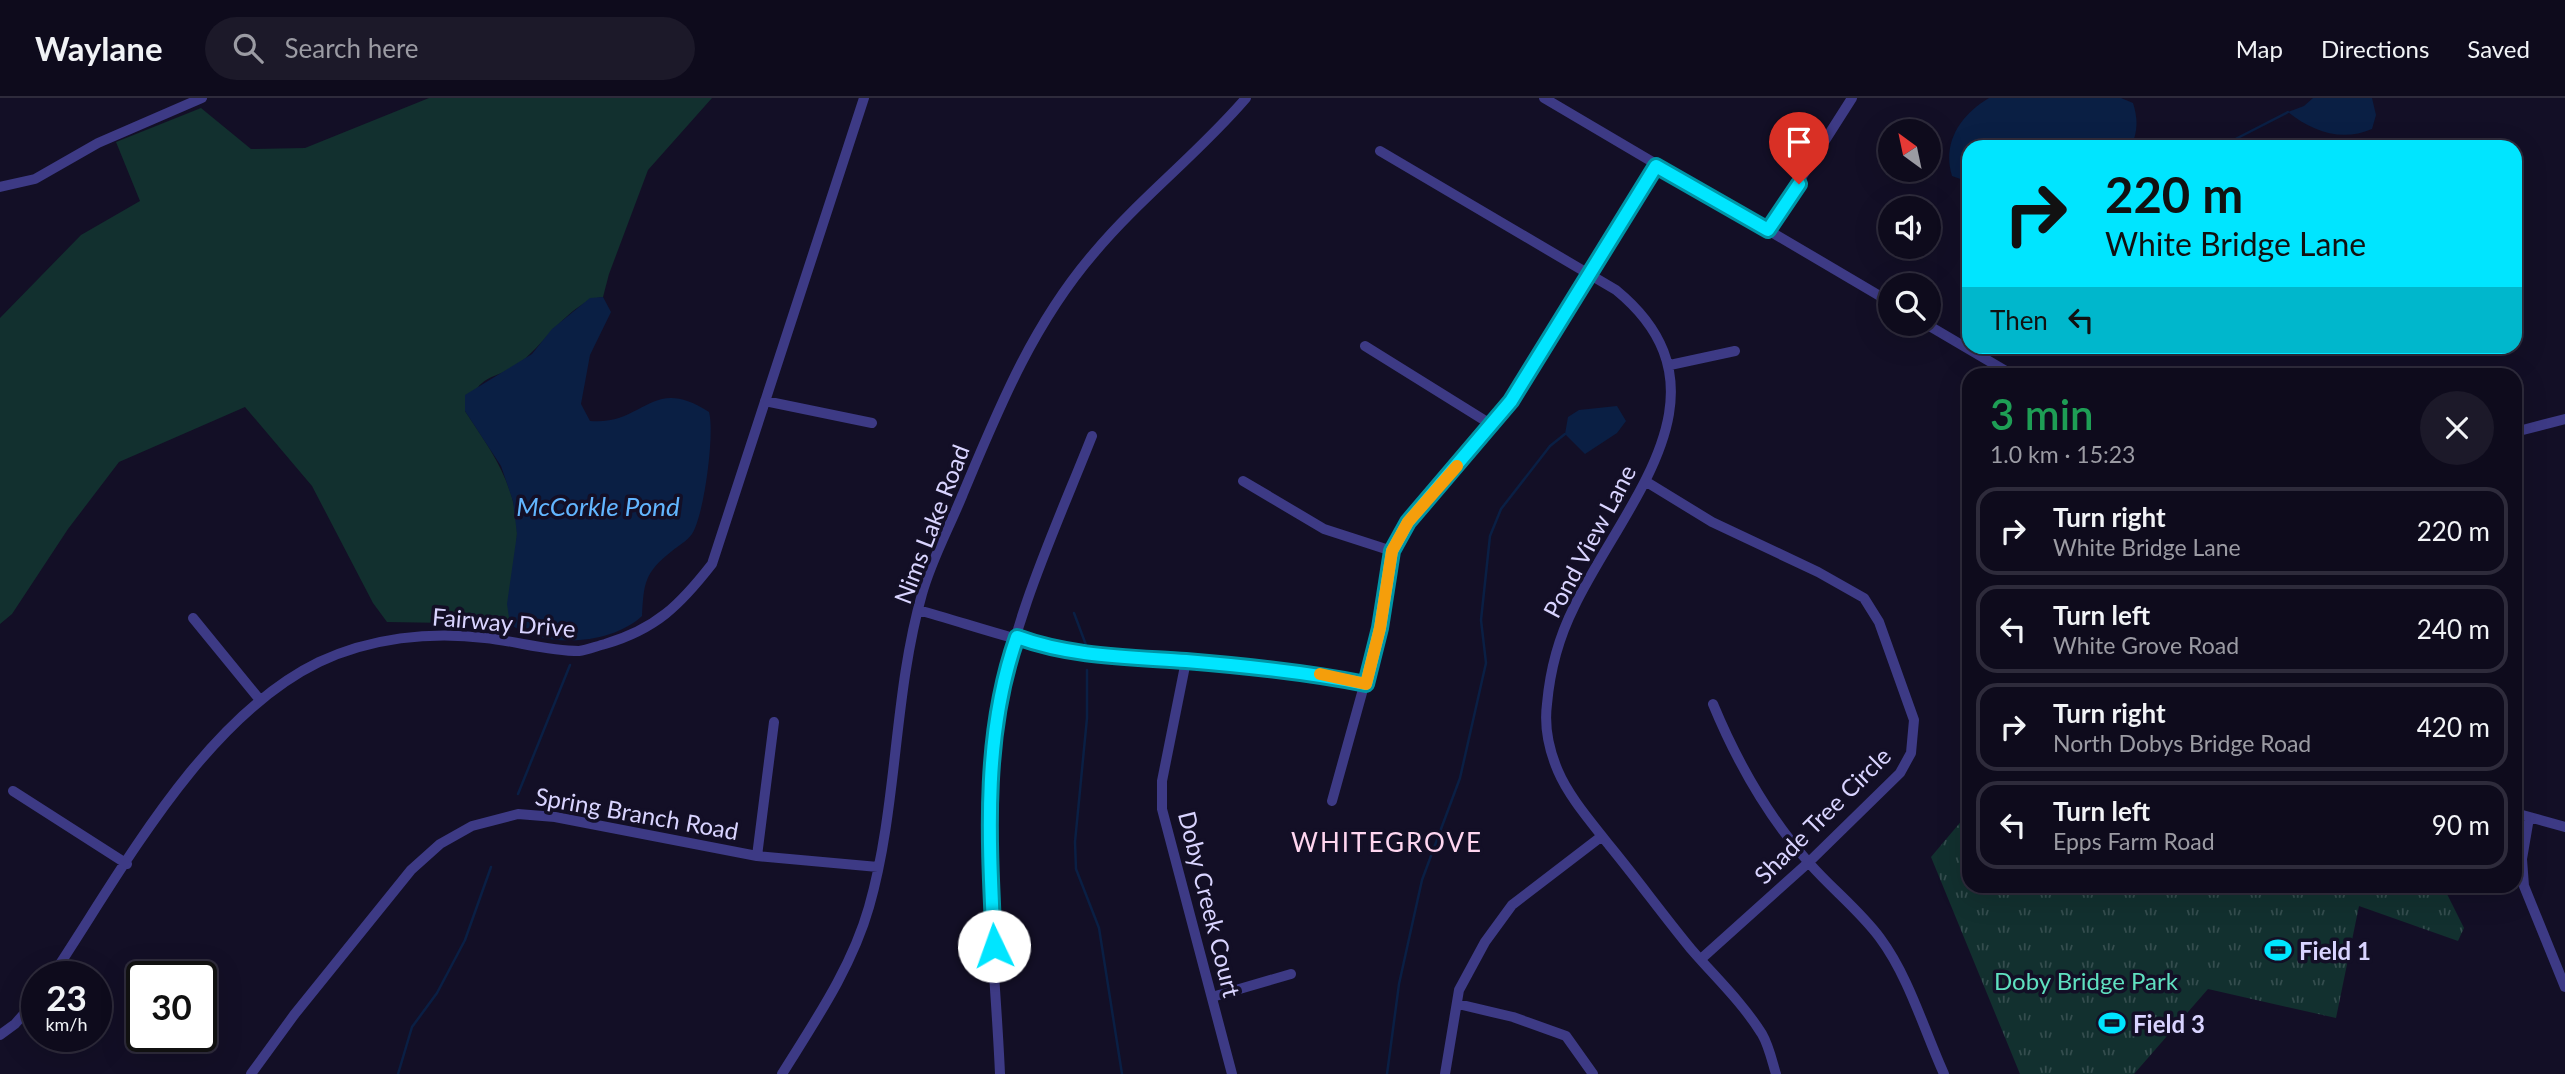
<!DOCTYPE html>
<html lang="en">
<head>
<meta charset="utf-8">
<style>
  :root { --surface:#0e0b1c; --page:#1c1929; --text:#f1f3f6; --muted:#9b9ba3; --line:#2e2b3b }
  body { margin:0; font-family:Lato,sans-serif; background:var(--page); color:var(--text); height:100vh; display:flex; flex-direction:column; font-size:26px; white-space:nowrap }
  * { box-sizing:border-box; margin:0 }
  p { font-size:23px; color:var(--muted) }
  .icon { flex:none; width:38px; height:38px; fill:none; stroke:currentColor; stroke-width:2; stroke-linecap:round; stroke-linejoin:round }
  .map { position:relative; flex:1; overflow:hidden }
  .side { position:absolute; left:1962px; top:270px; width:560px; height:525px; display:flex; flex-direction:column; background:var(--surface); border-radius:21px; box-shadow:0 7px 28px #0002,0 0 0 2px var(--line) }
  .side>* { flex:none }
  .hud { position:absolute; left:1962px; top:42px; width:560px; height:214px; border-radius:21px; box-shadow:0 7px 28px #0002,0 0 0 2px var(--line); background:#00e5ff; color:#111; overflow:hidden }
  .needle { width:46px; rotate:327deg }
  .controls { position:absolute; left:1878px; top:21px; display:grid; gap:14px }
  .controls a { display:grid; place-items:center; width:63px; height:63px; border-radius:50%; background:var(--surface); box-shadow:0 7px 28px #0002,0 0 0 2px var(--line); font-size:35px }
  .speed { position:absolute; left:21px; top:863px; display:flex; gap:14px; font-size:35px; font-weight:700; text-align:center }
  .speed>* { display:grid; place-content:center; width:91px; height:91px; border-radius:50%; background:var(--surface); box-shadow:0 7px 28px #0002,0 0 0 2px var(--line); line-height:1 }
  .speed small { font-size:18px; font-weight:400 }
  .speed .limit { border:4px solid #111; border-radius:10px; background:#fff; color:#111 }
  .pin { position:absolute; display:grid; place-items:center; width:60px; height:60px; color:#fff; margin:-72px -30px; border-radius:50% 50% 50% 0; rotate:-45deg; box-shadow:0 0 7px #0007 }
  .pin .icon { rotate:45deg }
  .me { position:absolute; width:77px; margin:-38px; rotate:357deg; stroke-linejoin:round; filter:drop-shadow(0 0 5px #0008) }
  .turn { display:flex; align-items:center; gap:24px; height:147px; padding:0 28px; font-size:32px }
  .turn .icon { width:91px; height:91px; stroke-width:2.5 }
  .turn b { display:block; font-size:49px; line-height:60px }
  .then { display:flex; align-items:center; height:66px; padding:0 28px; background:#0003; gap:14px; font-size:26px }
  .round { display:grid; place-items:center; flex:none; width:74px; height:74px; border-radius:37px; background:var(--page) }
  .overview { display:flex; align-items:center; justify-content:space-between; height:119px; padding:0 28px }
  h1 { font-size:42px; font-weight:600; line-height:52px; color:#1e9e55 }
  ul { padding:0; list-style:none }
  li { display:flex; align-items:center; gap:21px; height:88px; margin:0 14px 10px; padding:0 14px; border:4px solid var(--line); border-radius:21px }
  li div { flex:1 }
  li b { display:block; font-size:26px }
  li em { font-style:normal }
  header { display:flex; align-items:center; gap:42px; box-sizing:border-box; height:98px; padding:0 35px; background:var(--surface); border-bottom:2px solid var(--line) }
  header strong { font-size:33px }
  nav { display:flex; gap:38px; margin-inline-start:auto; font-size:24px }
  .search { width:490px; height:63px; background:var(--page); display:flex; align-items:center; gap:18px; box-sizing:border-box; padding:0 24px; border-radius:38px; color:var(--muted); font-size:26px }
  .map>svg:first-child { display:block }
  .grass { fill:#12302f }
  .park { fill:url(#park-tufts) }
  .water { fill:#0a1f44 }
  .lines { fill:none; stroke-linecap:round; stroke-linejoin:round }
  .stream { stroke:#0a1f44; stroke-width:2.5 }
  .minor { stroke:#3d3a85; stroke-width:10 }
  .route-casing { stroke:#0095a6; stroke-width:18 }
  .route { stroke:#00e5ff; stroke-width:12 }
  .slow { stroke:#f59e0b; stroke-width:12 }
  .labels { text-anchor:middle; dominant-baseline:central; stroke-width:7; stroke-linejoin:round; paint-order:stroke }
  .street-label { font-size:24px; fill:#d9d4ff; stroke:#130f26 }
  .poi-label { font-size:24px; font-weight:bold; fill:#d9d4ff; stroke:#130f26; text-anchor:start }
  .park-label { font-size:24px; fill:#5fe0c0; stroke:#130f26 }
  .water-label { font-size:26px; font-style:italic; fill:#62b6ff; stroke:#130f26 }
  .neighbourhood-label { font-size:26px; letter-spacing:2px; fill:#ffd6f0; stroke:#130f26 }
</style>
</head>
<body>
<header>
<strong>Waylane</strong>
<div class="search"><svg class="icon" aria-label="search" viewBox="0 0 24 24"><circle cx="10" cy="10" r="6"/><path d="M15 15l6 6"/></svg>Search here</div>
<nav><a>Map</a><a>Directions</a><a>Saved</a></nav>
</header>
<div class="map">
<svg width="2565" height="976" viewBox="0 0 2565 976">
  <defs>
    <pattern id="park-tufts" width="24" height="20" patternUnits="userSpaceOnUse" patternTransform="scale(1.75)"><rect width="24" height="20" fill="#12302f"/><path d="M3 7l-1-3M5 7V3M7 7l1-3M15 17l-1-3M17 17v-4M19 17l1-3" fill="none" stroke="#344d4e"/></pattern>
  </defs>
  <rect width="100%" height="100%" fill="#130f26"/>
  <path class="grass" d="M 429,0 L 712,0 L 648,72 L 609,176 L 603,199 C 570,202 543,249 516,268 C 506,275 491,277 482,285 C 475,290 470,305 465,313 C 490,351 517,387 517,435 C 517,467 505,495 510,526 L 387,524 L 373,505 L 312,388 L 245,309 L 119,364 L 68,431 L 12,516 L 0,526 L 0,220 L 81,137 L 140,103 L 116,44 L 201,10 L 251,51 L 305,50 Z"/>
  <path class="park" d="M 1969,714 L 1969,788 L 2443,788 L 2464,830 L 2458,843 L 2359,808 L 2336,920 L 2208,891 L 2134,976 L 2020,976 L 1931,759 Z"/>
  <path class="water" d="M 1989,0 L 2121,0 L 2133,5 C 2138,21 2138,33 2131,49 L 1969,49 L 1969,84 L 1952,78 C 1942,45 1960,17 1989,0 Z
    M 2313,0 L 2372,0 L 2376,17 L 2372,31 C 2342,44 2313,34 2288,14 L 2304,8 Z
    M 603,199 L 611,214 L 590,257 L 581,306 L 590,323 C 644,328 651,276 709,314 C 715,335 704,418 692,436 C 687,443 678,448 672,453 C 644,475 644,485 642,518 C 611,547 544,551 510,526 L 507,506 L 517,436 L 513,403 L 501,368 L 465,313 L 465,297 L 532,256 L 552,231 L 590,200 Z
    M 1617,308 L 1626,323 L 1617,335 L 1585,356 L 1565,336 L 1568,319 L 1579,312 Z"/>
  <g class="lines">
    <path class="stream" d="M 2220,49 L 2288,14
      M 1074,515 L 1086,547
      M 1087,572 L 1087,620 L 1075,744 L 1076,771 L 1099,830 L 1122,976
      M 518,696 L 570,567
      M 398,976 L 412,929 L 437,895 L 465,842 L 491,769
      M 1387,976 L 1399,886 L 1422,782 L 1460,680 L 1486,565 L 1481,522 L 1490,438 L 1501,411 L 1550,348 L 1565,336"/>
    <path class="minor" d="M 1544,0 L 1890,204
      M 1380,53 L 1616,192 C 1739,293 1624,405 1574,509 C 1559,539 1550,572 1547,606 C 1544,629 1549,652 1558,673 C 1569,699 1592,725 1609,747 C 1637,781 1663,817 1691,851 C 1716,880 1742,904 1762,936 C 1769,948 1772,963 1776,976
      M 0,89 L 35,81 L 98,45 L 202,0
      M 1768,132 L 1852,0
      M 1926,226 L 2011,276
      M 1365,248 L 1492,327
      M 1670,267 L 1735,253
      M 765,303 L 872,325
      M 2515,334 L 2565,321
      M 1243,383 L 1324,431 L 1392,453
      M 1645,383 L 1712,424 L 1818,474 L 1864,500 L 1879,524 L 1914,622 L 1911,655 L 1900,675 L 1809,764 L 1701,861
      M 918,512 C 976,528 1035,550 1094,557 C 1186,567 1276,568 1366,586
      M 193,520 L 260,602
      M 1186,563 L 1162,683 L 1162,711 L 1232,976
      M 1713,606 C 1737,664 1768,719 1810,766 C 1832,791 1860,813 1880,840 C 1909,879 1924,932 1944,976
      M 13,693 L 127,766
      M 1332,703 L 1380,530 L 1392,453 L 1408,424 L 1511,303 L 1656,68
      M 2515,715 L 2565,729
      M 2529,720 L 2522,761 L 2524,788 L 2565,889
      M 757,758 L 774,624
      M 52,878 C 122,773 202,621 319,564 C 370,540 430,533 485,540 C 516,543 547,553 579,553 C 587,552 597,548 605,546 C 656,531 680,507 712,466 L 864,0
      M 1212,899 L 1291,876
      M 1458,906 L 1513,919 L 1566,938 L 1593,976
      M 0,937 L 15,926 L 37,901
      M 251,976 L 294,917 L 411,772 L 440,746 L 472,728 L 518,716 L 555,719 L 757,758 L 878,769
      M 782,976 C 815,923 852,869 869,809 C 898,707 893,598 922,496 C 931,463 949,430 962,398 C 998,312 1032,227 1094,155 C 1140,100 1199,55 1246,0
      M 1000,976 C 995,859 978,736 997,620 C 1012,522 1056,429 1092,338
      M 1445,976 L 1459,892 L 1485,844 L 1512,807 L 1602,738"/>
  </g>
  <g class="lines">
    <g class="route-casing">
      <path id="route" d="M 994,848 C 989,744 982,638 1017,539 C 1071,559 1129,559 1186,563 C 1247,568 1306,574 1366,586 L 1380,530 L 1392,453 L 1408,424 L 1511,303 L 1656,68 L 1768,132 L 1799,86"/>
    </g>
    <use href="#route" class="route"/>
    <path class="slow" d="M 1320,576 L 1366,586 L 1380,530 L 1392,453 L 1408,424 L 1457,368"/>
  </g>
  <defs>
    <g id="stadium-bare" transform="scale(2.1)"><path d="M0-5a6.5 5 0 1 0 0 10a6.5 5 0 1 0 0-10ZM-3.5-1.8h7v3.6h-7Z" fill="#00e5ff" stroke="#130f26" stroke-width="2.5" paint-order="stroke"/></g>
  </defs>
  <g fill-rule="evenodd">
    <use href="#stadium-bare" x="2278" y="852"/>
    <use href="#stadium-bare" x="2112" y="925"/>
  </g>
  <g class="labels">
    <g class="street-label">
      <text transform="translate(931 426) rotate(-69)">Nims Lake Road</text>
      <text transform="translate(1589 443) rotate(-62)">Pond View Lane</text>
      <text transform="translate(504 524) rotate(5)">Fairway Drive</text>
      <text transform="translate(637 715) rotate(10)">Spring Branch Road</text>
      <text transform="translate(1822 717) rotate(-45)">Shade Tree Circle</text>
      <text transform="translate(1210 806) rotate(76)">Doby Creek Court</text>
    </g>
    <g class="poi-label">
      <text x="2299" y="852">Field 1</text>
      <text x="2133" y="925">Field 3</text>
    </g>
    <g class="park-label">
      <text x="2086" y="882">Doby Bridge Park</text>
    </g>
    <g class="water-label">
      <text x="598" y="408">McCorkle Pond</text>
    </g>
    <g class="neighbourhood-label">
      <text x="1387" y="744">WHITEGROVE</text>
    </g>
  </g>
</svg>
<div class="controls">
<a><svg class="needle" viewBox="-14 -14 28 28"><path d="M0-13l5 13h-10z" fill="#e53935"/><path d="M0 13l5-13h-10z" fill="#9b9ba3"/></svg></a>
<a><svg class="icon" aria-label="sound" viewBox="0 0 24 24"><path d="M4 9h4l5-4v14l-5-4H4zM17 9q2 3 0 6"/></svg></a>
<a><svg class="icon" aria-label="search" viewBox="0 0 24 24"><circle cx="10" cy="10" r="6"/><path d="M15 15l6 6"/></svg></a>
</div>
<div class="speed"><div>23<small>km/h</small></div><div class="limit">30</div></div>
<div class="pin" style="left:1799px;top:86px;background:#d93025"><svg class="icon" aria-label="arrive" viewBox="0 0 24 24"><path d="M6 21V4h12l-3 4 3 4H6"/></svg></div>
<svg class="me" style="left:994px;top:848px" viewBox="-20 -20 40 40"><circle r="19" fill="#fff"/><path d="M0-13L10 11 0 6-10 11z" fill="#00e5ff"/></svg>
<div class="hud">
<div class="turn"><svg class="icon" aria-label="right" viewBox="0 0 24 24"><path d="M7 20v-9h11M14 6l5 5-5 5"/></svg><div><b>220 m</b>White Bridge Lane</div></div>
<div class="then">Then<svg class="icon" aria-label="left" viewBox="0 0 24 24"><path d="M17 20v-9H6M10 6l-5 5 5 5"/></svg></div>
</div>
<section class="side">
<div class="overview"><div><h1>3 min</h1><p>1.0 km · 15:23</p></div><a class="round"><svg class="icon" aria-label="close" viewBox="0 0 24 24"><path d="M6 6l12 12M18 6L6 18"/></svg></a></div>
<ul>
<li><svg class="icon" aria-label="right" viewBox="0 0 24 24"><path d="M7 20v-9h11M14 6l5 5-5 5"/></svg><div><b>Turn right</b><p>White Bridge Lane</p></div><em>220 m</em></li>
<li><svg class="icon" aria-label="left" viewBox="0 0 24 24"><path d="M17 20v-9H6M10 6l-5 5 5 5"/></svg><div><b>Turn left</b><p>White Grove Road</p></div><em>240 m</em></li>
<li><svg class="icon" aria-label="right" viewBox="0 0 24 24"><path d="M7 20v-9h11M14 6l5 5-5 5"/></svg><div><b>Turn right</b><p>North Dobys Bridge Road</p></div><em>420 m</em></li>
<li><svg class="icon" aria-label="left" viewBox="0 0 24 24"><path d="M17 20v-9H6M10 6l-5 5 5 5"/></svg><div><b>Turn left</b><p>Epps Farm Road</p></div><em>90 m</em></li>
</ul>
</section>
</div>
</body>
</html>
